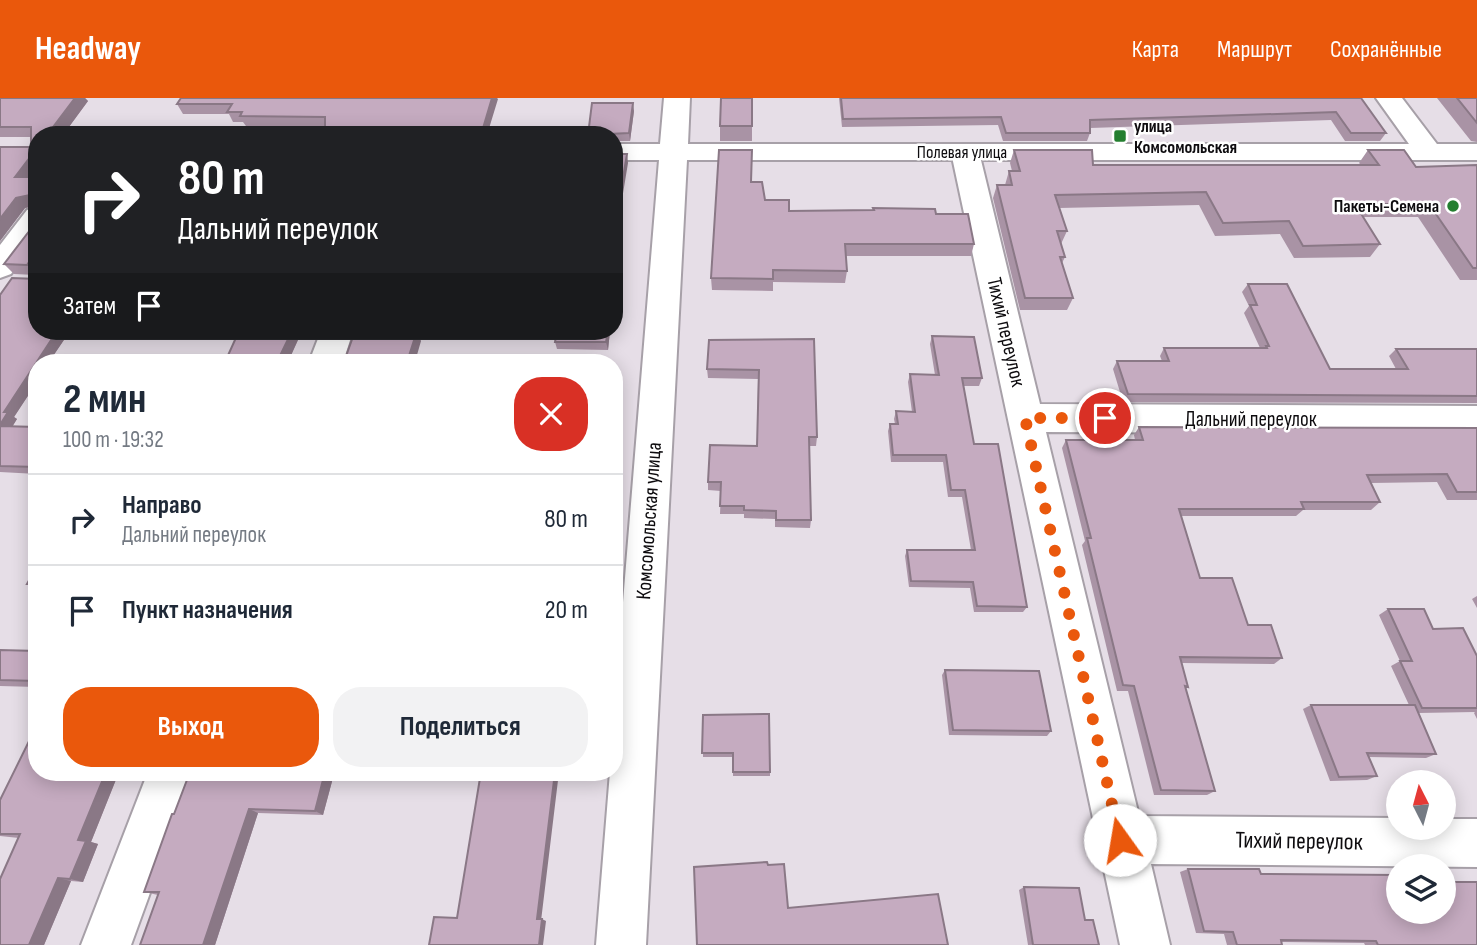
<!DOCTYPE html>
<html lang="ru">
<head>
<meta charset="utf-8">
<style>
  :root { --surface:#fff; --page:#f2f2f3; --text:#1f2937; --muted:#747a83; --line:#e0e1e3; --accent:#ea580c }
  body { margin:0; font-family:"Sofia Sans Condensed",sans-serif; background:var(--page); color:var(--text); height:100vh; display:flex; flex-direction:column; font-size:26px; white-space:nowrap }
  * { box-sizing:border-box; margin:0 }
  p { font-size:23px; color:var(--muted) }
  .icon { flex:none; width:38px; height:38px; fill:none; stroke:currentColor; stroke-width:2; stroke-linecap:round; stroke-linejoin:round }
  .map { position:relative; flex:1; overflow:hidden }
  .drawer { position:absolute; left:28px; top:256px; width:595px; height:427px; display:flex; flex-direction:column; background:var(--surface); border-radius:28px; box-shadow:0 4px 18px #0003 }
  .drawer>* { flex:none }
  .top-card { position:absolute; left:28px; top:28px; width:595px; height:214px; border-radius:28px; box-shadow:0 4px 18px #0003; background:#202124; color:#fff; overflow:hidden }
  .needle { width:46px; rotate:354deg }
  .fabs { position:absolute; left:1386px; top:672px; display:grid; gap:14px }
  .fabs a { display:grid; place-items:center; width:70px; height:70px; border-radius:50%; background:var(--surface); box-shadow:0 4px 18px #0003; font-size:35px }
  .pin { position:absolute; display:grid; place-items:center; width:60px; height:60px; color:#fff; margin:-30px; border:4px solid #fff; border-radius:50%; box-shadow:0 2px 7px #0007 }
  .me { position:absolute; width:77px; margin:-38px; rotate:347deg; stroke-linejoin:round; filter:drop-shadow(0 0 5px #0008) }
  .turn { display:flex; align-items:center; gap:24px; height:147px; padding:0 35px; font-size:32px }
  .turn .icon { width:91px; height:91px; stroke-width:2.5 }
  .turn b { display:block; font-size:49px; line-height:60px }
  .then { display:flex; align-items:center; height:66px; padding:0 35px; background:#0003; gap:14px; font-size:26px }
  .round { display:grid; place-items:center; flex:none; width:74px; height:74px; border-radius:28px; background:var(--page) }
  .overview { display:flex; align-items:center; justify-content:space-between; height:119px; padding:0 35px }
  h1 { font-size:42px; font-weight:700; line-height:52px }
  .button { display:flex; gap:14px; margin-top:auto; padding:14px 35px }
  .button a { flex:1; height:80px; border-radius:28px; background:var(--accent); color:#fff; font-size:28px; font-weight:700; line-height:80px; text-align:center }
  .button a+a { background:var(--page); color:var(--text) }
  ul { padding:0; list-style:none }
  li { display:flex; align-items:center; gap:21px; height:91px; padding:0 35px; border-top:2px solid var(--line) }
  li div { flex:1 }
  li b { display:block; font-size:26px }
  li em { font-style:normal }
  header { display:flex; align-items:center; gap:42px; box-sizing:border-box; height:98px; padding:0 35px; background:var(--accent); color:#fff }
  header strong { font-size:33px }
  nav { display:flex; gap:38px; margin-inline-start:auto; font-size:24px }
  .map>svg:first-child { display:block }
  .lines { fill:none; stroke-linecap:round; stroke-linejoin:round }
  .street-casing { stroke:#a7a0a8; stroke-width:4 }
  .secondary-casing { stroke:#a7a0a8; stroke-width:4 }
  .street { fill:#fff; fill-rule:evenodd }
  .secondary { fill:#fff; fill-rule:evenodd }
  .wall { fill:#a993a5 }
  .shaded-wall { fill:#8a7886 }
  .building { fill:#c5abc0; stroke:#8a7886; stroke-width:2 }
  .route { stroke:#ea580c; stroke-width:12; stroke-dasharray:0 21.6 }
  .poi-dot { fill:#247f30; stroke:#fff; stroke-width:2.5 }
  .labels { text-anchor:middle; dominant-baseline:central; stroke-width:5; stroke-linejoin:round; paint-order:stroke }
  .far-poi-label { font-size:18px; font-weight:bold; fill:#0e0c0f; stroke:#fff; text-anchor:start }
  .far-street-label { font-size:18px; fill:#0e0c0f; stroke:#fff }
  .street-label { font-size:21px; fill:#0e0c0f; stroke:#fff }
  .near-street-label { font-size:24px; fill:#0e0c0f; stroke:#fff }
</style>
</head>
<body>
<header>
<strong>Headway</strong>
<nav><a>Карта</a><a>Маршрут</a><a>Сохранённые</a></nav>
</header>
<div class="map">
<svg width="1477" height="847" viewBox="0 0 1477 847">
  <rect width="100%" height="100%" fill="#e6dee7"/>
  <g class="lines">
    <g class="street-casing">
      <path id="street" d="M 1376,0 L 1402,0 L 1443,54 L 1439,60 L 1429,62 L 1419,60 Z
        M 965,46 L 975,48 L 979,54 L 1040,306 L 1477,308 L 1477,336 L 1046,334 L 1139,718 L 1398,720 L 1398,730 L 1444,730 L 1444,721 L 1477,721 L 1477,769 L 1151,766 L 1170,847 L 1120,847 L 951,54 L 955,48 Z
        M 37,109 L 37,141 L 11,176 L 0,180 L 0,147 L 27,112 Z
        M 321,233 L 353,233 L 343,264 L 309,264 Z
        M 148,674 L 194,674 L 131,847 L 81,847 Z"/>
    </g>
    <g class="secondary-casing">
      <path id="secondary" d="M 664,0 L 690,0 L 688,46 L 1477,46 L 1477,62 L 687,62 L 646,847 L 596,847 L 610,674 L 614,674 L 614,615 L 659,62 L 614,62 L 614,46 L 660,46 Z"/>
    </g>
    <use href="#street" class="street"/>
    <use href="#secondary" class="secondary"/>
  </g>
  <path class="wall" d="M 0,0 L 85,0 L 88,3 L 63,37 L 37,37 L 37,71 L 31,79 L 37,79 L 36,177 L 14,176 L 4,166 L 30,132 L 30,109 L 25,110 L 0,143 L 0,49 L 31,49 L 31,39 L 0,39 Z
    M 752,0 L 752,43 L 720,43 L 720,28 Z
    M 839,0 L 1361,0 L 1386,35 L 1380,43 L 1345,43 L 1331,22 L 1090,30 L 1090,35 L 1087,43 L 1003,43 L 998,27 L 842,29 Z
    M 1437,0 L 1477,0 L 1477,44 L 1471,43 Z
    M 498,1 L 325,30 L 246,28 L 243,24 L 233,24 L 229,16 L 183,16 L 177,6 Z
    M 634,13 L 630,43 L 614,43 L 614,37 L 588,37 Z
    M 1014,52 L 1093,67 L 1361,67 L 1359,65 L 1368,52 L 1416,69 L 1477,67 L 1477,182 L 1460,182 L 1418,119 L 1363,119 L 1380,146 L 1370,159 L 1294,160 L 1280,136 L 1215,138 L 1199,107 L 1059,110 L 1067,133 L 1061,146 L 1065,159 L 1062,165 L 1073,200 L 1067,212 L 1020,212 L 993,100 L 997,87 L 1005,87 L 1009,73 L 1012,73 L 1010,65 Z
    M 751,84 L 765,102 L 789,113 L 873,112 L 873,110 L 936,116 L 974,146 L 971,158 L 846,158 L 847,173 L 845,185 L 773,184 L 773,193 L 712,192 L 711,180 Z
    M 1248,186 L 1330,271 L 1396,271 L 1389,258 L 1396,251 L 1477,251 L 1477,305 L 1123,304 L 1113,271 L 1117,263 L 1162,263 L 1160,258 L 1164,250 L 1260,250 L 1244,215 L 1249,208 L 1242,194 Z
    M 0,197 L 37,233 L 70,233 L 49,264 L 37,264 L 37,284 L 14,319 L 17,321 L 12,328 L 37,329 L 37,376 L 0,374 Z
    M 169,233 L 302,233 L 288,264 L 235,242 L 175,241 Z
    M 557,233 L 610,233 L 608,252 L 557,251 L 555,244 Z
    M 932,238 L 982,280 L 979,288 L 963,288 L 974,346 L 1027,509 L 1023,514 L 974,514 L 970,490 L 909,489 L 905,458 L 907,452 L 971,452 L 962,399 L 948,399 L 943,364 L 891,364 L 888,333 L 890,326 L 895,326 L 894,321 L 896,313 L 912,314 L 908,284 L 910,276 L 935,277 L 930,246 Z
    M 814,241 L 817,339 L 816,348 L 809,348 L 811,422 L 810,430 L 775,429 L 775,421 L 744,420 L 744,416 L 720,416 L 721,393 L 708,392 L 708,384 L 757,348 L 758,281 L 708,280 L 707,271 Z
    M 1139,329 L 1477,330 L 1477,402 L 1447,402 L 1437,384 L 1371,385 L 1380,404 L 1371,412 L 1303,412 L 1296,418 L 1181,418 L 1200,480 L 1282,560 L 1274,566 L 1182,565 L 1188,589 L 1186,590 L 1215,693 L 1207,697 L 1154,697 L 1128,593 L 1117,593 L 1082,447 L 1085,443 L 1062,350 L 1066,342 L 1135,342 L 1134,337 Z
    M 37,468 L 37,491 L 27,486 Z
    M 1477,498 L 1477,510 L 1472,501 Z
    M 1388,511 L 1433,531 L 1477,558 L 1477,621 L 1474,615 L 1475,614 L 1418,615 L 1436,656 L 1426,660 L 1369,659 L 1377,678 L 1367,682 L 1330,683 L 1303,611 L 1311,607 L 1409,607 L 1391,568 L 1400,563 L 1379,517 Z
    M 0,552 L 37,553 L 37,589 L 0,588 Z
    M 945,572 L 1051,633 L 1047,638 L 949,637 L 942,577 Z
    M 703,617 L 770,674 L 770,678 L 733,678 L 733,659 L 703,659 Z
    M 37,674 L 119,674 L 91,744 L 98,746 L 83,784 L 71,783 L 44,847 L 19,740 L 0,738 L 0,702 Z
    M 190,674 L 400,674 L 400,677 L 334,676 L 323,717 L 258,715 L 215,847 L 140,847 L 158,797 L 144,794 Z
    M 1188,771 L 1261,776 L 1477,847 L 1365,847 L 1364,845 L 1282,844 L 1282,847 L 1227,847 L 1224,836 L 1196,835 L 1180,774 Z
    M 1024,789 L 1099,847 L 1028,847 L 1019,792 Z"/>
  <path class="shaded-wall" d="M 75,0 L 85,0 L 88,3 L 63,37 L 47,37 Z
    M 492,0 L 497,0 L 498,1 L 487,37 L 481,37 Z
    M 633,5 L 634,13 L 630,43 L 629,35 Z
    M 37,50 L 37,71 L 23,90 L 15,79 Z
    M 627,56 L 628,65 L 614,150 L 614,134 Z
    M 30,97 L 37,107 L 25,110 L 0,143 L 0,121 L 16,100 Z
    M 37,152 L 37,176 L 36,177 L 27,167 Z
    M 57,233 L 70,233 L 49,264 L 37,264 L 37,284 L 14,319 L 17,321 L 8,336 L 0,329 L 4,314 Z
    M 292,233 L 302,233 L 288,264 L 277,264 Z
    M 417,233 L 421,243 L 415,264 L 407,264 Z
    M 608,233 L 610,233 L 608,252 L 606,244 Z
    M 106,674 L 119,674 L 91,744 L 98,746 L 83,784 L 70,781 L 78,742 Z
    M 325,674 L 331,674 L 334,676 L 323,717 L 315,713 Z
    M 555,674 L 559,674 L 541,823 L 537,821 Z
    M 249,711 L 258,715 L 215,847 L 203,847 Z
    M 58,780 L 71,783 L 44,847 L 29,847 Z
    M 542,821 L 546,823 L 543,847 L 539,847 Z"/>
  <path class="building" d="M 0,0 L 75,0 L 47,37 L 37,37 L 37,50 L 15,79 L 37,79 L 37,152 L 27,167 L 4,166 L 30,132 L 30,97 L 16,100 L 0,121 L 0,49 L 31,49 L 31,29 L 0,29 Z
    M 181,0 L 492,0 L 481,37 L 325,37 L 325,19 L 240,18 L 242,14 L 227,14 L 232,6 L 177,6 Z
    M 721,0 L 752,0 L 752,28 L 720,28 Z
    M 841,0 L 1361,0 L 1386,35 L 1351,35 L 1336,14 L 1090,22 L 1090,35 L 1006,35 L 1001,19 L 843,21 Z
    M 1457,0 L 1477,0 L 1477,25 Z
    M 592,5 L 633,5 L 629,35 L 588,37 Z
    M 719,52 L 752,52 L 751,84 L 762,84 L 765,102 L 789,102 L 789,113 L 874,112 L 873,110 L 935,111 L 936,116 L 968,116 L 974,146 L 845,146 L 847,173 L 773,172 L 773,181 L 711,180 Z
    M 1014,52 L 1092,52 L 1093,67 L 1379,67 L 1368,52 L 1404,52 L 1416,69 L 1477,67 L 1477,170 L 1473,170 L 1429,106 L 1355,106 L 1380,146 L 1303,148 L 1289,123 L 1223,125 L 1206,94 L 1055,97 L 1067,133 L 1057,133 L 1065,159 L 1060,159 L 1073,200 L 1025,200 L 997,87 L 1012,87 L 1009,73 L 1020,73 Z
    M 614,56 L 627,56 L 614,134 Z
    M 12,180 L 37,181 L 37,233 L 57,233 L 4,314 L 8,314 L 0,327 L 0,197 Z
    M 1248,186 L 1287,186 L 1330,271 L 1408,271 L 1396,251 L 1477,251 L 1477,298 L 1128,296 L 1117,263 L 1169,263 L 1164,250 L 1267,250 L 1266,248 L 1269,248 L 1250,207 L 1257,207 Z
    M 239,233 L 292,233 L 277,264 L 225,264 Z
    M 355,233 L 417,233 L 407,264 L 344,264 Z
    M 557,233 L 608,233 L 606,244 L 555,244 Z
    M 932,238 L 974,239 L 982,280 L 962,280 L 974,346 L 998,346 L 1027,509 L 977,508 L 973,484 L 911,483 L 907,452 L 975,452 L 965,392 L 951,392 L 946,357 L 893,357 L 890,326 L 898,326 L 896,313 L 915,314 L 910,276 L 939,277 Z
    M 814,241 L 817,339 L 809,339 L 811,422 L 776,422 L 776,413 L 744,412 L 744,408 L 720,408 L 721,384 L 708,384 L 710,347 L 757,348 L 759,272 L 707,271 L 709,242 Z
    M 0,328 L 37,329 L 37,369 L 0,368 Z
    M 1139,329 L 1477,330 L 1477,394 L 1457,394 L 1447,376 L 1367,377 L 1380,404 L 1301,404 L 1304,411 L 1179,411 L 1200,480 L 1232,480 L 1248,527 L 1271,527 L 1282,560 L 1180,559 L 1188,589 L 1185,588 L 1215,693 L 1161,692 L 1134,588 L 1123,587 L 1087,440 L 1091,440 L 1066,342 L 1143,342 Z
    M 37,468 L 37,486 L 27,486 Z
    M 1388,511 L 1424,511 L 1433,531 L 1463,530 L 1477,558 L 1477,610 L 1422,610 L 1400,563 L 1412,563 Z
    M 0,552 L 37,553 L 37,583 L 0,582 Z
    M 945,572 L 1039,573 L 1051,633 L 953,632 Z
    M 37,595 L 37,603 L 33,603 Z
    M 1311,607 L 1415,607 L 1436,656 L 1367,655 L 1377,678 L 1339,679 Z
    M 769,616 L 770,674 L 733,674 L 733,655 L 702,655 L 703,617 Z
    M 37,627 L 37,674 L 106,674 L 78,742 L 86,743 L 70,781 L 58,780 L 29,847 L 0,847 L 0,781 L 20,736 L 0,736 L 0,702 Z
    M 190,674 L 325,674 L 315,713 L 249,711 L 203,847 L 140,847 L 159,794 L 144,794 L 172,716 L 174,716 Z
    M 481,674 L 555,674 L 537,821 L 542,821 L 539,847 L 429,847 L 434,819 L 457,820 Z
    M 767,764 L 768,767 L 784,766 L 788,810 L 938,796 L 948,847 L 697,847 L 694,769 Z
    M 1188,771 L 1259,771 L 1261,776 L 1398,777 L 1398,814 L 1444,814 L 1444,784 L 1477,784 L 1477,847 L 1378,847 L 1376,843 L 1281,842 L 1282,847 L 1237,847 L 1233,834 L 1204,833 Z
    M 1024,789 L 1079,790 L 1085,822 L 1093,822 L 1099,847 L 1033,847 Z"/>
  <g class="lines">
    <path class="route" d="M 1105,320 L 1025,320 L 1120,742"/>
  </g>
  <g class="poi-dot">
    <rect x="1113" y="31" width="14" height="14" rx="3.5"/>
    <circle cx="1453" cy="108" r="7"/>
  </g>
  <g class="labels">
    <g class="far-poi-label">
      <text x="1134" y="28">улица<tspan x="1134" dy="21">Комсомольская</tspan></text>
      <text x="1439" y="108" text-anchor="end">Пакеты-Семена</text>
    </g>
    <g class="far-street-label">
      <text x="962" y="54">Полевая улица</text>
    </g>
    <g class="street-label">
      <text transform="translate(1006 234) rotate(77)">Тихий переулок</text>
      <text x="1251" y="321">Дальний переулок</text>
      <text transform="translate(649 423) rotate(-86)">Комсомольская улица</text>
    </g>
    <g class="near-street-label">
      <text transform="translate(1299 743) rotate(1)">Тихий переулок</text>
    </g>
  </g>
</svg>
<div class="fabs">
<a><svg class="needle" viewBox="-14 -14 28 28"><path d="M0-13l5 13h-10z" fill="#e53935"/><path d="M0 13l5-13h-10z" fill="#747a83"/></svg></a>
<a><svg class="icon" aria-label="layers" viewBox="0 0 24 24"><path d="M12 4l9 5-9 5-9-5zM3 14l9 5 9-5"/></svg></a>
</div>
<div class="pin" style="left:1105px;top:320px;background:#d93025"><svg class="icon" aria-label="arrive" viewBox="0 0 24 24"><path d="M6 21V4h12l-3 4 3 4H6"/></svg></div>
<svg class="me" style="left:1120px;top:742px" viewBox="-20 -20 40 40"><circle r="19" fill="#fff"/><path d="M0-13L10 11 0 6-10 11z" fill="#ea580c"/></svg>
<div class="top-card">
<div class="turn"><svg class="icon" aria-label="right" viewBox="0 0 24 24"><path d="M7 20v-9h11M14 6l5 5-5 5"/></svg><div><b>80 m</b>Дальний переулок</div></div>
<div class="then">Затем<svg class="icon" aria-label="arrive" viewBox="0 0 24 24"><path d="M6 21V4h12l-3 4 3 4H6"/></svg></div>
</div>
<section class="drawer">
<div class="overview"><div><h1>2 мин</h1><p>100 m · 19:32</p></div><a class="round" style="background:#d93025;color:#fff"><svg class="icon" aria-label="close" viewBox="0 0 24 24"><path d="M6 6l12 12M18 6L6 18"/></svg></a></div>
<ul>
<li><svg class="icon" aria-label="right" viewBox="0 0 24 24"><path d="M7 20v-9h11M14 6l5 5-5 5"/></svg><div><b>Направо</b><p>Дальний переулок</p></div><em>80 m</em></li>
<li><svg class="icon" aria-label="arrive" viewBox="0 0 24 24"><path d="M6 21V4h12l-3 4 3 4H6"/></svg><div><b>Пункт назначения</b></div><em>20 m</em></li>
</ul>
<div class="button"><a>Выход</a><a>Поделиться</a></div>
</section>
</div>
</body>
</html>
